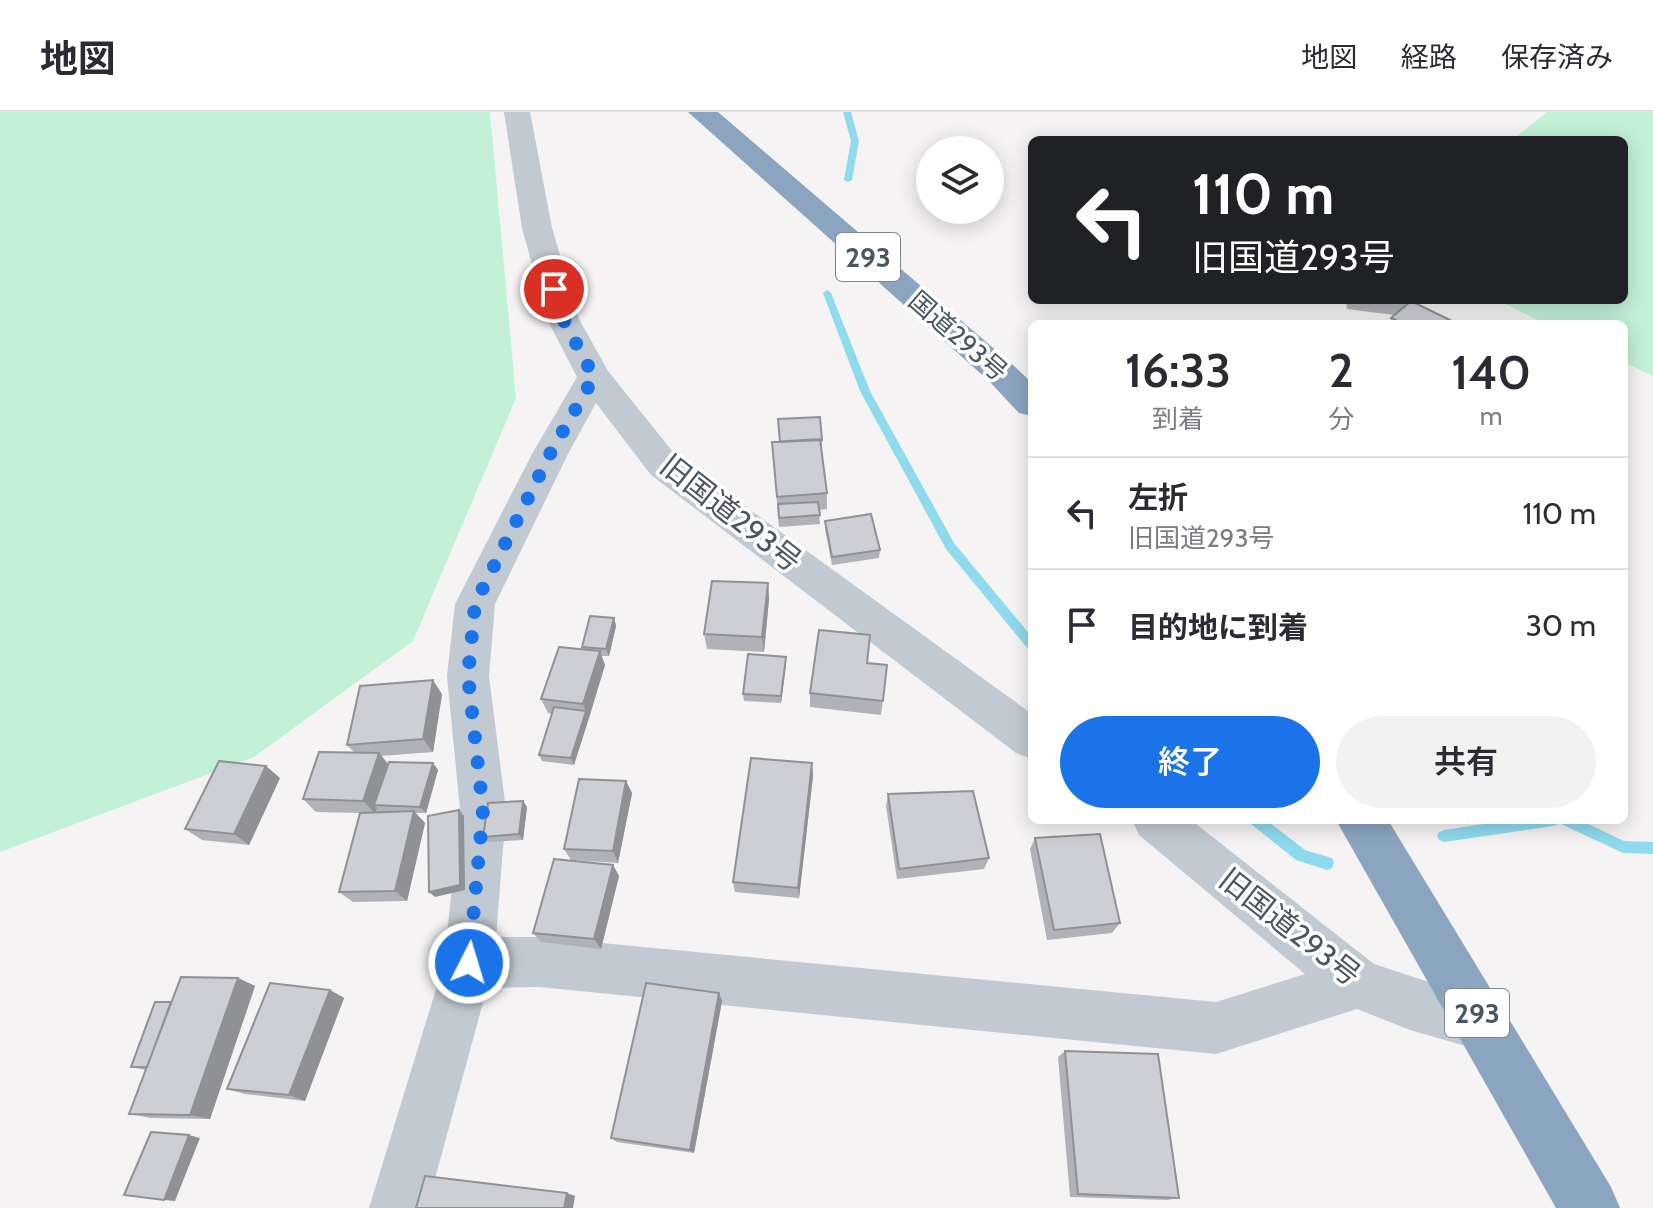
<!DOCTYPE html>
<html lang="ja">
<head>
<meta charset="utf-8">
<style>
  :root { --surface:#fff; --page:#f2f2f3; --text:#2b2b33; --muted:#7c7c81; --line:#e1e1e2; --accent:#1a73e8 }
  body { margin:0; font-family:Cabin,"Noto Sans JP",sans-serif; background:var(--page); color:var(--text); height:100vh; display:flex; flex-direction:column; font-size:30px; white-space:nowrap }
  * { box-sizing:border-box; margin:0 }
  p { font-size:26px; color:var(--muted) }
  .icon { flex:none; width:44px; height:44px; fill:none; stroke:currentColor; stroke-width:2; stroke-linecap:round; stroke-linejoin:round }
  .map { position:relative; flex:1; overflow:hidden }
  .side { position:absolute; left:1028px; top:208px; width:600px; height:504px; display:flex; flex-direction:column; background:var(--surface); border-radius:12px; box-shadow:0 4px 20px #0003 }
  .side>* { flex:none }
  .guide { position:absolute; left:1028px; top:24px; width:600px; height:168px; border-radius:12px; box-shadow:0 4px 20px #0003; background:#202124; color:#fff; overflow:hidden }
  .fabs { position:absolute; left:916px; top:24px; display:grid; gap:16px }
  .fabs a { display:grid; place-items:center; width:88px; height:88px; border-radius:50%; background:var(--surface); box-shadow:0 4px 20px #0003; font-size:40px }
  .pin { position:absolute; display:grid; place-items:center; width:68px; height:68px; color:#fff; margin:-34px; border:4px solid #fff; border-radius:50%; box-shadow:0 2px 8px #0007 }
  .me { position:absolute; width:88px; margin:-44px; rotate:5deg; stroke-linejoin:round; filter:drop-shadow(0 0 6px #0008) }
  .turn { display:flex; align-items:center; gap:28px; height:168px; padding:0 32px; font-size:36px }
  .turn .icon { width:104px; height:104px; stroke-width:2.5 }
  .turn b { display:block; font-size:56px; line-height:68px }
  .eta { display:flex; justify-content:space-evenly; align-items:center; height:136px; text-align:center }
  .eta b { font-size:48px; font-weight:600; line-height:56px }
  .button { display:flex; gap:16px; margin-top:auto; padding:16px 32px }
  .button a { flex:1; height:92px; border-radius:48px; background:var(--accent); color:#fff; font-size:32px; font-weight:600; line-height:92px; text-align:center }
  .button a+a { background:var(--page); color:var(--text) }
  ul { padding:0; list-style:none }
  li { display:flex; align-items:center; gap:24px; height:112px; padding:0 32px; border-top:2px solid var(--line) }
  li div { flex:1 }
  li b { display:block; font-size:30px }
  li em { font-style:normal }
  header { display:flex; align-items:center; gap:48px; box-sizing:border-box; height:112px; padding:0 40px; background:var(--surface); border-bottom:2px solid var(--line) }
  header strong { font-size:38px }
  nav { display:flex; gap:44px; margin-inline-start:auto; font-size:28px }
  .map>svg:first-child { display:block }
  .green { fill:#c3f1d5 }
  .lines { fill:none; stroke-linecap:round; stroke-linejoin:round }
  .stream { fill:#90daee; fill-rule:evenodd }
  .minor { fill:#c1cad2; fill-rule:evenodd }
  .highway { fill:#8ba5c1; fill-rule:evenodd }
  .wall { fill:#b0b2b7 }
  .shaded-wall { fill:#909195 }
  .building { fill:#cdcfd5; stroke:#909195; stroke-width:2 }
  .route { stroke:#1a73e8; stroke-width:14; stroke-dasharray:0 25.2 }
  .labels { text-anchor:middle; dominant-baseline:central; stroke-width:7; stroke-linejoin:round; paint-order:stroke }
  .far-street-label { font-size:26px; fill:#4a5661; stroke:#fff }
  .shield { fill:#fff; stroke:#808990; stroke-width:2 }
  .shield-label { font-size:28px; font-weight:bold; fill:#4a5661 }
  .street-label { font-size:30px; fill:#4a5661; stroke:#fff }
</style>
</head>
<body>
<header>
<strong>地図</strong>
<nav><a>地図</a><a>経路</a><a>保存済み</a></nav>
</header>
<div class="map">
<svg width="1653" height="1096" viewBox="0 0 1653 1096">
  <rect width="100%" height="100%" fill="#f5f3f3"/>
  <path class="green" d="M 0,0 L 490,0 L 516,286 L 413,529 L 254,645 L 0,740 Z
    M 1547,0 L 1653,0 L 1653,264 L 1624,250 L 1624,212 L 1546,212 L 1497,188 L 1624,188 L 1624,28 L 1512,28 Z"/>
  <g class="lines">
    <path class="stream" d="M 843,0 L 851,0 L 859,29 L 852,68 L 848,70 L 844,68 L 851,29 Z
      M 827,178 L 831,181 L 870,279 L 954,431 L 1032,525 L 1032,539 L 1028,537 L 946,437 L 860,279 L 823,181 Z
      M 1249,708 L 1266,708 L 1305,738 L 1332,746 L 1334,751 L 1332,756 L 1327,758 L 1296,748 L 1251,712 Z
      M 1510,708 L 1580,708 L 1624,729 L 1653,730 L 1653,742 L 1623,741 L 1561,712 L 1560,708 L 1558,712 L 1553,714 L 1444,730 L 1439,728 L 1437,724 L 1439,720 L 1444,718 Z"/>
    <path class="minor" d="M 504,0 L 530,0 L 552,116 L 579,207 L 608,259 L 677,345 L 1032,602 L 1032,647 L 1016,641 L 651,363 L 596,291 L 568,342 L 495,492 L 489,564 L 506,698 L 496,825 L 539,825 L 1216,890 L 1305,862 L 1139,723 L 1132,708 L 1191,708 L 1374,852 L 1502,894 L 1509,913 L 1502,932 L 1483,939 L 1410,918 L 1357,897 L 1216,942 L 539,875 L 487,876 L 427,1096 L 369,1096 L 444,851 L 460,698 L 447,564 L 455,492 L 532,342 L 577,265 L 547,207 L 522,116 Z"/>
    <path class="highway" d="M 688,0 L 718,0 L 1013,253 L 1032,271 L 1032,304 L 1019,301 L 989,269 Z
      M 1336,708 L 1388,708 L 1611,1075 L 1620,1096 L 1556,1096 Z"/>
  </g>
  <path class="wall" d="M 1346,188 L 1410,188 L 1408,192 L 1458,212 L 1388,212 L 1394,203 L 1347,197 Z
    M 822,328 L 822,336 L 821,337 L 827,381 L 827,397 L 819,398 L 820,412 L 779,415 L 772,330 Z
    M 825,409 L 880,438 L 879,446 L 832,453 L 825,417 Z
    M 768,471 L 769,487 L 764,540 L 707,537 L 704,522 Z
    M 614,506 L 616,514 L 609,544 L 601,544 L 605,553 L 574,653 L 542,649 L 539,643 L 552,602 L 548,601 L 541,587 L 583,537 L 582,535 Z
    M 870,523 L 868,551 L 887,553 L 881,603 L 810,595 L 810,581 Z
    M 786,552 L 781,591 L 744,589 L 743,582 Z
    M 442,582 L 433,640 L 381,644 L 388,652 L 433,651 L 438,658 L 426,701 L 415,701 L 425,711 L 407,789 L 353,790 L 339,780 L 361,701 L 316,700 L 303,687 L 355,641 L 347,633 Z
    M 812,651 L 813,664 L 799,786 L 735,780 L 733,770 Z
    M 280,666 L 249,733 L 202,728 L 185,717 Z
    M 626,669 L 632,681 L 618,751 L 571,748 L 564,737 Z
    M 888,682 L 989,746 L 984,757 L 897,767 L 886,694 Z
    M 523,689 L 527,695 L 523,728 L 488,730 L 483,725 Z
    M 1035,726 L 1120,811 L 1112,821 L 1047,828 L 1030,737 Z
    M 613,753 L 619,764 L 601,837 L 541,830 L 533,821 Z
    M 238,866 L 255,874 L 210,1007 L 151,1006 L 129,1002 L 146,958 L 131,955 L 171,890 Z
    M 330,878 L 344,886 L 305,989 L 245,982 L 227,977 Z
    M 719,881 L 722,889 L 694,1041 L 617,1030 L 611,1026 Z
    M 1065,939 L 1179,1086 L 1167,1088 L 1070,1085 L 1058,945 Z"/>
  <path class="shaded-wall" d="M 768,471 L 769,487 L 764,540 L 762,525 Z
    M 614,506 L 616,514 L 609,544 L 606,537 Z
    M 600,539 L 605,553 L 589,606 L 583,592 Z
    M 786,545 L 786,552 L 781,591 L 781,584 Z
    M 433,568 L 442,582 L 433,640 L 423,627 Z
    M 586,599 L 589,606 L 574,653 L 571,646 Z
    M 379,641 L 390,654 L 374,693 L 377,696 L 375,701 L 363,689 Z
    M 433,651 L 438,658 L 426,701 L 420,695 Z
    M 812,651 L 813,664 L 799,786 L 798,776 Z
    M 266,654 L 280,666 L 249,733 L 234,722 Z
    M 626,669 L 632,681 L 618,751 L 613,739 Z
    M 523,689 L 527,695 L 523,728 L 519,722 Z
    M 459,698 L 464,704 L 465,778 L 435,785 L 429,780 Z
    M 414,699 L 425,711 L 407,789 L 395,779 Z
    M 613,753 L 619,764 L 601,837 L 594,827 Z
    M 238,866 L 255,874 L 210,1007 L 190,1003 Z
    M 330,878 L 344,886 L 305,989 L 289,983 Z
    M 719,881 L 722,889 L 694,1041 L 690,1038 Z
    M 189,1023 L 200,1026 L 175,1089 L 164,1088 Z
    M 567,1081 L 575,1084 L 573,1096 L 564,1096 Z"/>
  <path class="building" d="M 1411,189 L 1458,212 L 1404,212 L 1391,206 Z
    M 820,305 L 822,328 L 780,330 L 778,307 Z
    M 820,327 L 827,381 L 777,385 L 772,330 Z
    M 818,390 L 820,403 L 779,406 L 778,392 Z
    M 871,402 L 880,438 L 832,445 L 825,409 Z
    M 712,469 L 768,471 L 762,525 L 704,522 Z
    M 590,504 L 614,506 L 606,537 L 582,535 Z
    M 819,518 L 870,523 L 867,551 L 887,553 L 883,589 L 810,581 Z
    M 559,535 L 600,539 L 583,592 L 541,587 Z
    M 748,542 L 786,545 L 781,584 L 743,582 Z
    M 433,568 L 423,627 L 347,633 L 360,574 Z
    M 554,595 L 586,599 L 571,646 L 539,643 Z
    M 319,640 L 379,641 L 363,689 L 303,687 Z
    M 751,646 L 812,651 L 798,776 L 733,770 Z
    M 219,649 L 266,654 L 234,722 L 185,717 Z
    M 389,650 L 433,651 L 420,695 L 374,693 Z
    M 579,667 L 626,669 L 613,739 L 564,737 Z
    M 973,679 L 989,746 L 899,757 L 888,682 Z
    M 523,689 L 519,722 L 483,725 L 488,691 Z
    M 459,698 L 460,773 L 429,780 L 428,704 Z
    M 414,699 L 395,779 L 339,780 L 360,701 Z
    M 1100,722 L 1120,811 L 1054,818 L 1035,726 Z
    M 554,747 L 613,753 L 594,827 L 533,821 Z
    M 181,865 L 238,866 L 190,1003 L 129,1002 Z
    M 270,871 L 330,878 L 289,983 L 227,977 Z
    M 646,871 L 719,881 L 690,1038 L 611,1026 Z
    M 155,890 L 171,890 L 147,955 L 131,955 Z
    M 1065,939 L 1158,942 L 1179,1086 L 1078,1082 Z
    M 151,1020 L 189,1023 L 164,1088 L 124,1083 Z
    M 425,1064 L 567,1081 L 564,1096 L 416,1096 Z"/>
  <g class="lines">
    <path class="route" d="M 469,851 L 483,698 L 468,564 L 475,492 L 550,342 L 594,265 L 563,207 L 554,177"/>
  </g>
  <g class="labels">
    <g class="far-street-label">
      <text transform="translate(958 224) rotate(41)">国道293号</text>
    </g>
    <g class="shield">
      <rect x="836" y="121" width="64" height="48" rx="6"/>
      <rect x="1445" y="877" width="64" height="48" rx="6"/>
    </g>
    <g class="shield-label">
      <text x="868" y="145">293</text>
      <text x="1477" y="901">293</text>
    </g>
    <g class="street-label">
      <text transform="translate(731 401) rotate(38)">旧国道293号</text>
      <text transform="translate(1290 815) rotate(38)">旧国道293号</text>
    </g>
  </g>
</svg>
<div class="fabs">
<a><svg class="icon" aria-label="layers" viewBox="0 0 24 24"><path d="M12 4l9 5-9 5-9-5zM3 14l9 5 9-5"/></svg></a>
</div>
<div class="pin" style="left:554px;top:177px;background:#d93025"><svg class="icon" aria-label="arrive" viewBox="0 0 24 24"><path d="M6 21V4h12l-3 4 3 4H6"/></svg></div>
<svg class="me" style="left:469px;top:851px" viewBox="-20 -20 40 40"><circle r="17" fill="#1a73e8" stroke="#fff" stroke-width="3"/><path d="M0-11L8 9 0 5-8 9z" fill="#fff"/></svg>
<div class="guide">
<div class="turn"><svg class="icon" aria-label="left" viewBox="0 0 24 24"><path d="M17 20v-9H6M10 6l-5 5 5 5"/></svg><div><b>110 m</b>旧国道293号</div></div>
</div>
<section class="side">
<div class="eta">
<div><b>16:33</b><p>到着</p></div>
<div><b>2</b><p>分</p></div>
<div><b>140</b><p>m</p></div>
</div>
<ul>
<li><svg class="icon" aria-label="left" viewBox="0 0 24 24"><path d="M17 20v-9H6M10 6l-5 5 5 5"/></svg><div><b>左折</b><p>旧国道293号</p></div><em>110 m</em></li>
<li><svg class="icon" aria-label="arrive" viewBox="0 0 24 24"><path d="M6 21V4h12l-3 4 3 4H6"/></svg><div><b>目的地に到着</b></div><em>30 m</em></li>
</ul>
<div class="button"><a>終了</a><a>共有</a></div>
</section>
</div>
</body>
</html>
